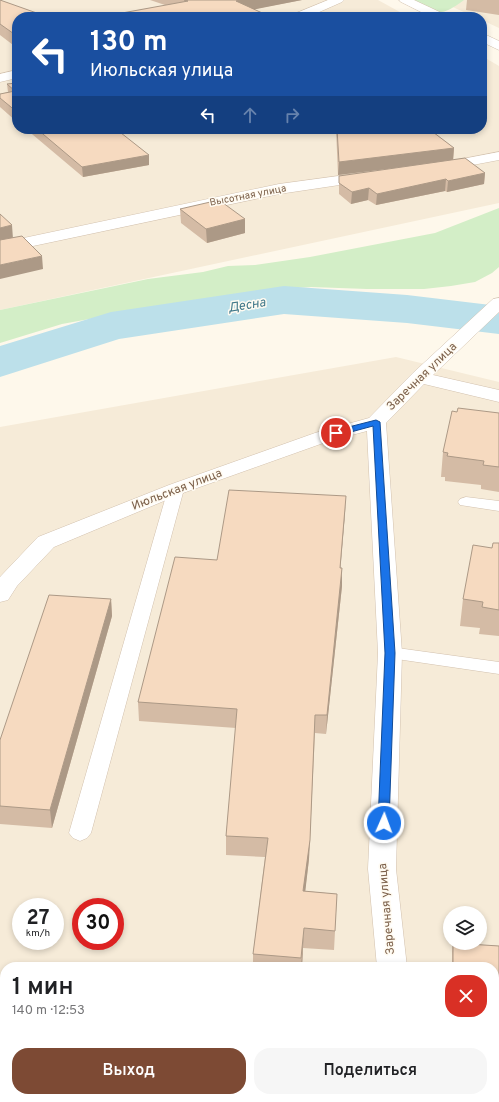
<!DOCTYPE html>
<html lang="ru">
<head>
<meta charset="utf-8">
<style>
  :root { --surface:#fff; --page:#f6f6f6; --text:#202124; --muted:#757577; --accent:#7d4a34 }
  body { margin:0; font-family:Overpass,sans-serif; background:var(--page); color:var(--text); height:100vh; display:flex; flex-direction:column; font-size:15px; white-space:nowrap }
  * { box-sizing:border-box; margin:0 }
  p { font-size:13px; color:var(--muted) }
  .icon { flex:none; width:22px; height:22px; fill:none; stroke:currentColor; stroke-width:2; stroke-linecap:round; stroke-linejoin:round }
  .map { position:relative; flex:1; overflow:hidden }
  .sheet { position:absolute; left:0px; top:962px; width:499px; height:140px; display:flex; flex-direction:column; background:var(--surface); border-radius:16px 16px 0 0; box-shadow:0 2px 6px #0003 }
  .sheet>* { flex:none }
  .hud { position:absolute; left:12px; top:12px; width:475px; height:122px; border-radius:16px; box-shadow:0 2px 6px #0003; background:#1a4fa0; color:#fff; overflow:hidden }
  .fabs { position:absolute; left:443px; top:906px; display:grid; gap:8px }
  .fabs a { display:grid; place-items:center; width:44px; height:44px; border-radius:50%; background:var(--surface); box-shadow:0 2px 6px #0003; font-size:20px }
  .speed { position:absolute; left:12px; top:898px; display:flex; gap:8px; font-size:20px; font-weight:700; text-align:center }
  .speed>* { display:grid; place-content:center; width:52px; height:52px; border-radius:50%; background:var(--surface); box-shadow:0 2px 6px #0003; line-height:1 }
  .speed small { font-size:10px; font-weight:400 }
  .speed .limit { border:6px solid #d22; background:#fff; color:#111 }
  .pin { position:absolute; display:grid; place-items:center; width:34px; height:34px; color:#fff; margin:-17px; border:2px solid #fff; border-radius:50%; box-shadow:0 1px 4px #0007 }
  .me { position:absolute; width:44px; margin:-22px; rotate:2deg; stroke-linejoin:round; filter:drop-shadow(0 0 3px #0008) }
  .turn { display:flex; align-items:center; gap:14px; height:84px; padding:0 12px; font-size:18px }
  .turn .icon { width:52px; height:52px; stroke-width:2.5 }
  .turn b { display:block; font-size:28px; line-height:34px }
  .lanes { display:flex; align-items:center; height:38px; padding:0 12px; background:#0003; justify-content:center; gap:20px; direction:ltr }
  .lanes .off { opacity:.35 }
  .round { display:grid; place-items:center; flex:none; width:42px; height:42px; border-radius:16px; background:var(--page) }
  .overview { display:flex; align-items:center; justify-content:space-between; height:68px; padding:0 12px }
  h1 { font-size:24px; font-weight:600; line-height:30px }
  .action { display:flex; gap:8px; margin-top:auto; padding:8px 12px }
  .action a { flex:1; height:46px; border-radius:16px; background:var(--accent); color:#fff; font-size:16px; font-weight:600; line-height:46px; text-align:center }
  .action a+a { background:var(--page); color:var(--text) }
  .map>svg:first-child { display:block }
  .residential { fill:#f6ebd8; fill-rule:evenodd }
  .green { fill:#d3eec7 }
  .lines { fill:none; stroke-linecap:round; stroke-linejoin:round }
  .river { fill:#bce0ea; fill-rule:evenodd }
  .lane-casing { stroke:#d2c1ae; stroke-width:1 }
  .street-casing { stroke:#d2c1ae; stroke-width:1 }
  .lane { fill:#fff; fill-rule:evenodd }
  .street { fill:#fff; fill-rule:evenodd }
  .wall { fill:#d4bba5 }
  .shaded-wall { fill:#ac9986 }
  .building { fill:#f6dac0; stroke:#ac9986 }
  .route { fill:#1a73e8; stroke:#114b97 }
  .labels { text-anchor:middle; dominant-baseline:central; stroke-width:3; stroke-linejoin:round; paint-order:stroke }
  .far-street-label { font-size:10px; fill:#7c604a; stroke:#fffbf2 }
  .street-label { font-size:12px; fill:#7c604a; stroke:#fffbf2 }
  .water-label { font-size:13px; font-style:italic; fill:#3f7789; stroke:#fffbf2 }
</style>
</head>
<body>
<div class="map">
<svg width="499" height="1102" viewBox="0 0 499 1102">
  <rect width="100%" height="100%" fill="#fef8eb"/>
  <path class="residential" d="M 0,0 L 378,0 L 409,17 L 17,17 L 17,129 L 482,129 L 482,56 L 499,66 L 499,203 L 0,310 Z
    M 437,0 L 499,0 L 499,28 L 482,20 L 482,17 L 475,17 Z
    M 396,357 L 499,382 L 499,1102 L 0,1102 L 0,427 ZM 21,907 L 55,907 L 55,941 L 21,941 ZM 81,907 L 115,907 L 115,941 L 81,941 ZM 450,913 L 480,913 L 480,943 L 450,943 ZM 5,967 L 494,967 L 494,1097 L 5,1097 Z"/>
  <path class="green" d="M 410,0 L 464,0 C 439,19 436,13 410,0 Z
    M 499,208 L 499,267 L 492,273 L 475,282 L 451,286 L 424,289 L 367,289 L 311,287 L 282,289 L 229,298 L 172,304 L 62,324 L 0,343 L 0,310 L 148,279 L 203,272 L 228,266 L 255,265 L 310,257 L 435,233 Z"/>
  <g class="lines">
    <path class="river" d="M 284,286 L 407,295 L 499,306 L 499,334 L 407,323 L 284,314 L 119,339 L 0,377 L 0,346 L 111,312 Z"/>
    <g class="lane-casing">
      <path id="lane" d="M 176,484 L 182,486 L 184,489 L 91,833 L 87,838 L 80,841 L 73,838 L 69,833 L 168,489 L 170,486 Z
        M 466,497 L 499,501 L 499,511 L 460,505 L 458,502 L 460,499 Z
        M 390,647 L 499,662 L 499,674 L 383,657 L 381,653 L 383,649 Z"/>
    </g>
    <g class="street-casing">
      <path id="street" d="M 328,0 L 344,0 L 342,2 L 308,17 L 292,17 L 294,14 Z
        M 399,0 L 414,0 L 444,14 L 446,17 L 431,17 L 401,2 Z
        M 482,33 L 499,41 L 499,50 L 482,42 Z
        M 17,70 L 17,78 L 0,82 L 0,74 Z
        M 499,152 L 499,160 L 441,171 L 436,170 L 434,167 L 436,164 L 441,163 Z
        M 368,172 L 373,174 L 376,177 L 373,180 L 279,194 L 0,253 L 0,243 L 279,184 Z
        M 499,298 L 499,312 L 433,375 L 499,390 L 499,402 L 424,384 L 386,423 L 402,653 L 396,869 L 407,967 L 377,967 L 368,869 L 378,653 L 367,431 L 329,441 L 183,493 L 54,547 L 17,586 L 8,600 L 0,602 L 0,577 L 38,537 L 169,485 L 315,433 L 369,418 L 413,373 L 493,299 Z
        M 389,1097 L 421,1097 L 421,1102 L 389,1102 Z"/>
    </g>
    <use href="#lane" class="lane"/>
    <use href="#street" class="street"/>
  </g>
  <path class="wall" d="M 0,0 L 17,17 L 17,48 L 0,35 Z
    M 150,0 L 302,0 L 254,9 L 165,5 Z
    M 467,0 L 499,0 L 499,15 L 466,10 Z
    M 17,83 L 17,122 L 0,107 L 0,94 L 8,92 L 7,84 Z
    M 26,129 L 116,129 L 149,165 L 83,177 Z
    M 336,129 L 429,129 L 454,148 L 453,160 L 485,173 L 484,184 L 447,192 L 445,191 L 376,205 L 368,200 L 351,204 L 339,194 L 339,176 L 415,165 L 338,175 Z
    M 180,209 L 245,219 L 245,233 L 207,243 L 181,223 Z
    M 457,412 L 499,413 L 499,492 L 481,489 L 481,485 L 445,481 L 445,477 L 441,477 L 443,452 Z
    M 345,513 L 340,568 L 342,568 L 342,586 L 326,734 L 315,733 L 309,859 L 305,891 L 337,894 L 334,950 L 303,948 L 302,967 L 253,967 L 253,954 L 265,857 L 226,855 L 226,836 L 236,728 L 139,721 L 138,702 L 217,560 Z
    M 499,543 L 499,636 L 479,634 L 480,628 L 460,626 L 463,599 L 492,548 Z
    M 111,599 L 112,616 L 52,828 L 0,824 L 0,740 Z
    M 453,943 L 499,946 L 499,1024 L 494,1024 L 494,967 L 452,967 L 452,952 Z"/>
  <path class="shaded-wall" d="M 240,0 L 302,0 L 236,13 L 236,1 Z
    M 454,148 L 453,161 L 338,175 L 339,162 Z
    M 149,155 L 149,165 L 83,177 L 82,167 Z
    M 485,173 L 484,184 L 447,192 L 448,181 Z
    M 446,179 L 445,191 L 376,205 L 377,194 Z
    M 369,188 L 368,200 L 351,204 L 352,192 Z
    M 245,219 L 245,233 L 207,243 L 206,229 Z
    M 12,225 L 13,239 L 0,242 L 0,228 Z
    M 42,256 L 43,269 L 0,279 L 0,265 Z
    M 346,496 L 345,513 L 339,585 L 340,568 Z
    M 342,568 L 342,586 L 326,734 L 327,715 Z
    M 111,599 L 112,616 L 52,828 L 50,810 Z
    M 315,715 L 309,859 L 303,911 L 303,891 Z
    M 304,928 L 303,948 L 302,967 L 301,967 Z"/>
  <path class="building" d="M 0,0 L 48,17 L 17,17 L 17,36 L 0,24 Z
    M 184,0 L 240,0 L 236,1 L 271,17 L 100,17 L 188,1 Z
    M 17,83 L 17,112 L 0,98 L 0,94 L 15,91 L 7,84 Z
    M 37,129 L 116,129 L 149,155 L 82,167 Z
    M 337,129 L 429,129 L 454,148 L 339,162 Z
    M 465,158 L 485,173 L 448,181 L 446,179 L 377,194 L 369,188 L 352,192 L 339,183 L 339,176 Z
    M 219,200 L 245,219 L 206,229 L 180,209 Z
    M 0,214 L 12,225 L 0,228 Z
    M 22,236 L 42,256 L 0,265 L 0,240 Z
    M 458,408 L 499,413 L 499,467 L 483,465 L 484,461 L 447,456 L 448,453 L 443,452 L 452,411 L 457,412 Z
    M 229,490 L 346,496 L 340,568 L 342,568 L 327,715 L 315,715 L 310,840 L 303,891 L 337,894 L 335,931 L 304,928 L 301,958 L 253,954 L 268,838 L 226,836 L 237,709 L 138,702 L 175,557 L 217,560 Z
    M 493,543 L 499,543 L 499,610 L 482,607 L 483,602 L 463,599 L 473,545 L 492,548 Z
    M 49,595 L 111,599 L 50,810 L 0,806 L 0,740 Z
    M 453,943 L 499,946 L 499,1014 L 494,1014 L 494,967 L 453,967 Z
    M 494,1092 L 499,1093 L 499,1102 L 467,1102 L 467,1097 L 494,1097 Z
    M 172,1097 L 296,1097 L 296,1102 L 171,1102 Z"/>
  <path class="route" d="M 376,420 L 380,422 L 395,653 L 389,823 L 388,826 L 380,826 L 378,823 L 385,653 L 373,426 L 336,436 L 331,433 L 333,431 Z"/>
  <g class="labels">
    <g class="far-street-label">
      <text transform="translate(248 196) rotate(-11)">Высотная улица</text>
    </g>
    <g class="street-label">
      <text transform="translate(422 377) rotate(-44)">Заречная улица</text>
      <text transform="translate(177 490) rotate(-21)">Июльская улица</text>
      <text transform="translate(387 909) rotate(-95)">Заречная улица</text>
    </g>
    <g class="water-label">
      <text transform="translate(247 306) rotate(-9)">Десна</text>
    </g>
  </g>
</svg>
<div class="fabs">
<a><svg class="icon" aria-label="layers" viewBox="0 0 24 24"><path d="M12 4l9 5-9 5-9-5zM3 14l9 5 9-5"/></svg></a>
</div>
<div class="speed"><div>27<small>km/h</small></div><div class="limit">30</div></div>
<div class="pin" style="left:336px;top:433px;background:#d93025"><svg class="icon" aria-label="arrive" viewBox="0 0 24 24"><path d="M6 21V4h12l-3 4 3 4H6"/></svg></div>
<svg class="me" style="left:384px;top:823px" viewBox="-20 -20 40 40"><circle r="17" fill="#1a73e8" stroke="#fff" stroke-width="3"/><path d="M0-11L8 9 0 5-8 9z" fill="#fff"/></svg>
<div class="hud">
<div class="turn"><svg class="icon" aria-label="left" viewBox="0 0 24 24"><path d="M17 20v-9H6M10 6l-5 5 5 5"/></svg><div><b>130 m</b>Июльская улица</div></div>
<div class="lanes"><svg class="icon" aria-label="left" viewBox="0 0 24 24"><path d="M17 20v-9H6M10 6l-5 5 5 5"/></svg><svg class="icon off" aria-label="ahead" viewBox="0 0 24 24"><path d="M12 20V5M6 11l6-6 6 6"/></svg><svg class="icon off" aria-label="right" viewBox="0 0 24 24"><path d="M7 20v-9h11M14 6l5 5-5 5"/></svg></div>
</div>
<section class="sheet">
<div class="overview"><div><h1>1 мин</h1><p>140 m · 12:53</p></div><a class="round" style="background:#d93025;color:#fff"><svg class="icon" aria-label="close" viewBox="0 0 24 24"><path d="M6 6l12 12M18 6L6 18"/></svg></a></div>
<div class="action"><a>Выход</a><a>Поделиться</a></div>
</section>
</div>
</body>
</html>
